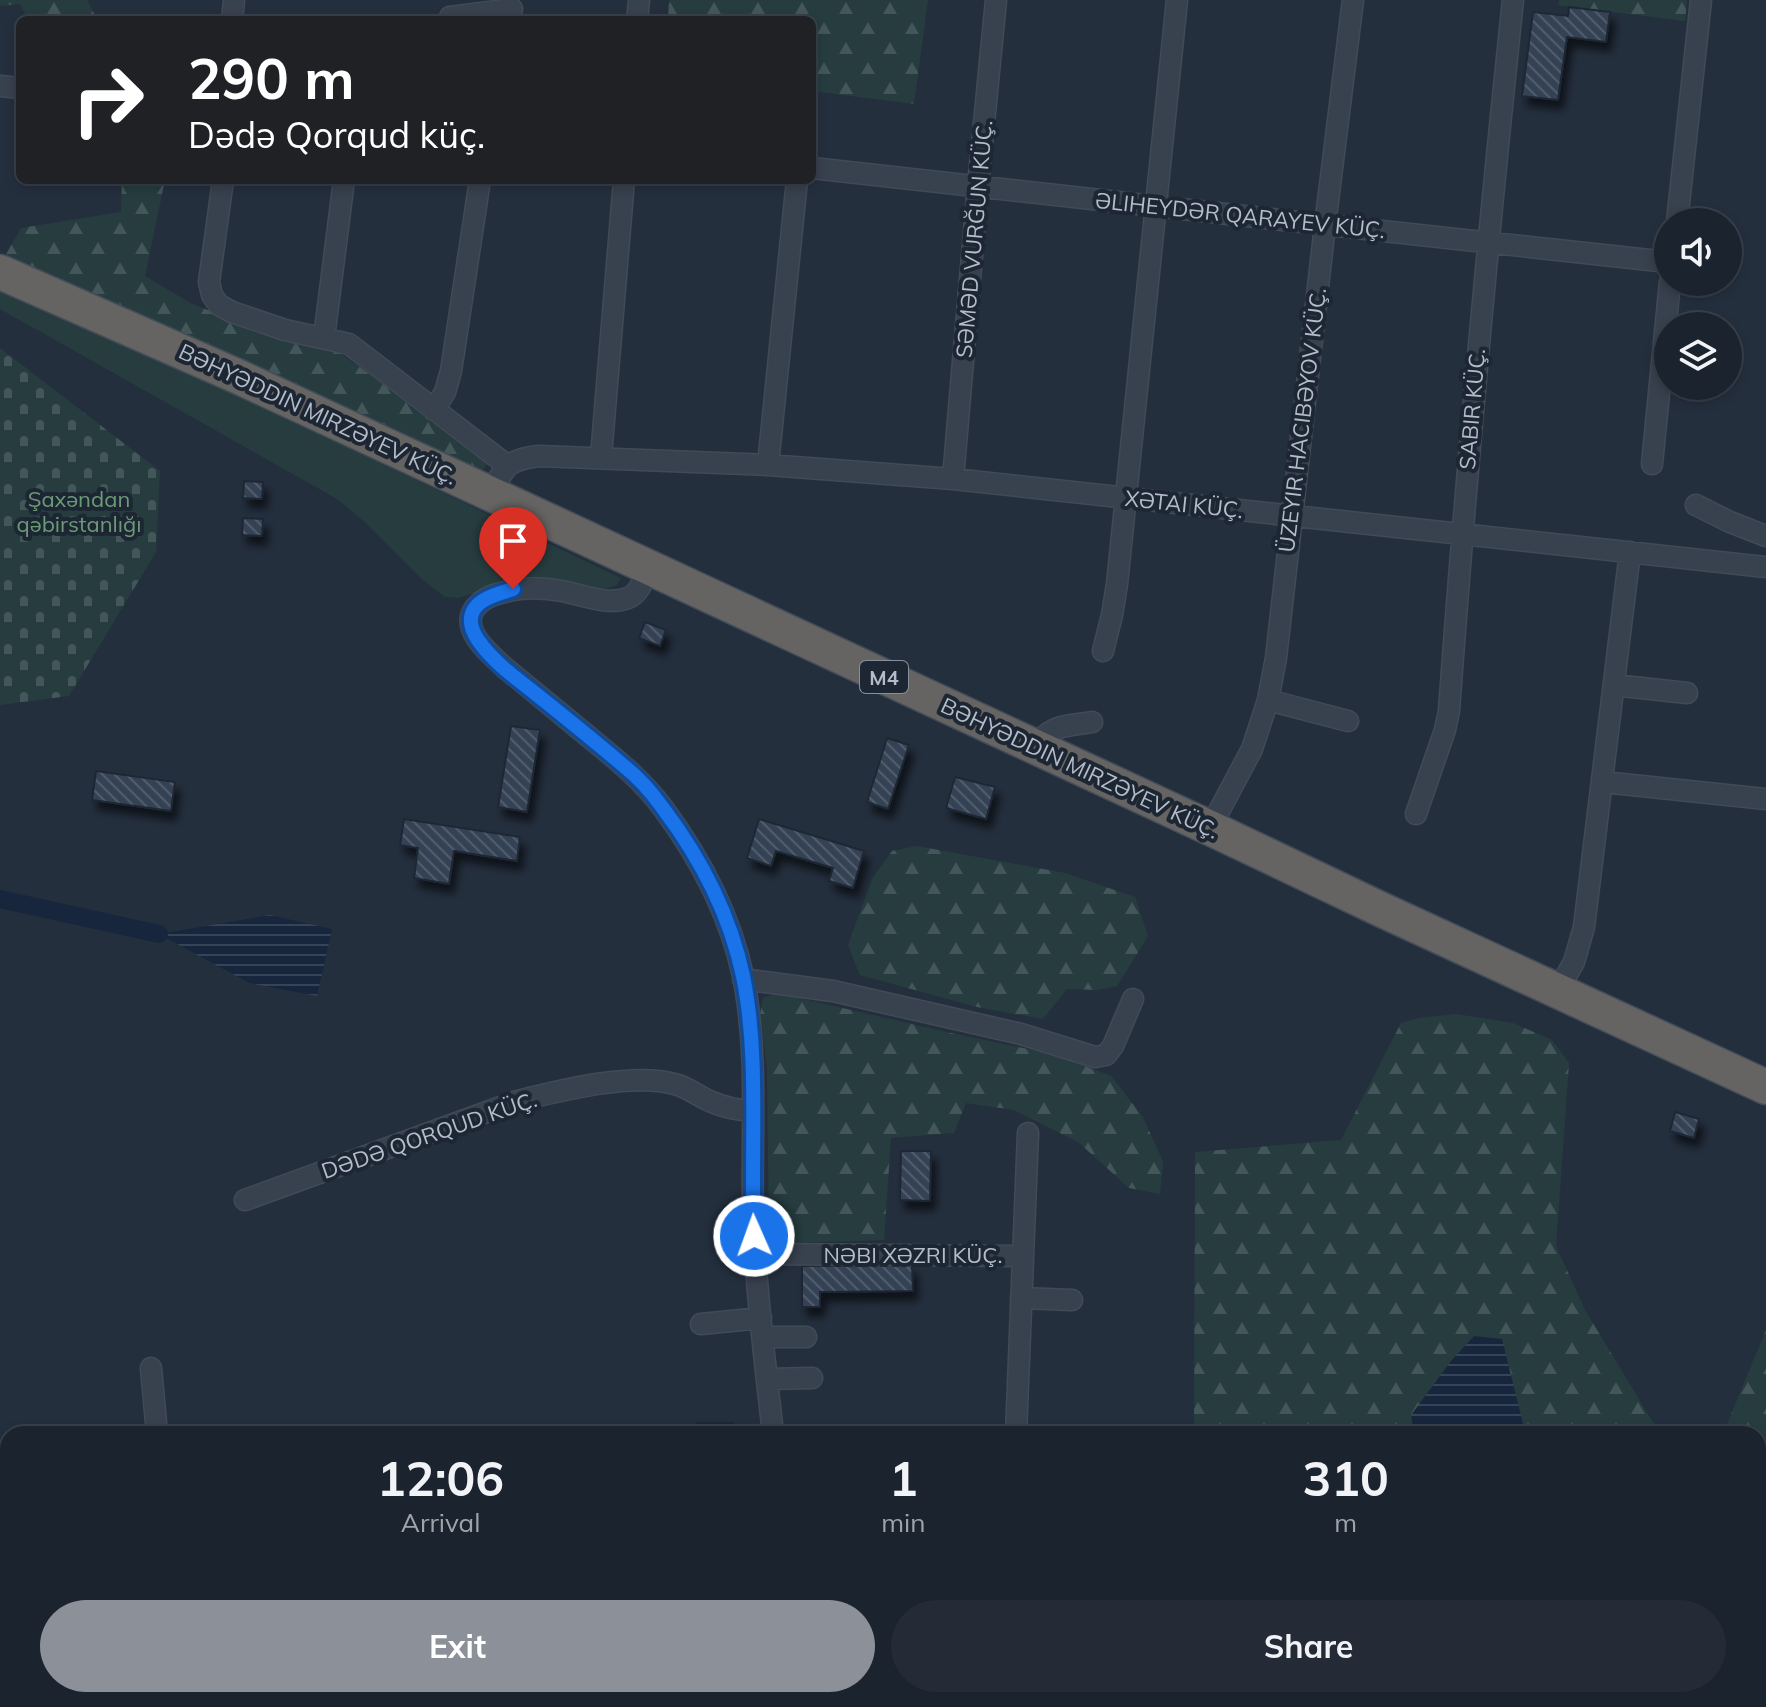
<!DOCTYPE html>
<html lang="en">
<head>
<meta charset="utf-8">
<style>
  :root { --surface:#1b232e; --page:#242b36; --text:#f1f3f6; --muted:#a0a4aa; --line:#39404a; --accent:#8c9099 }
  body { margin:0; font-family:Mulish,sans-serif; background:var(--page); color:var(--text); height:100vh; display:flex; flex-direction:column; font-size:30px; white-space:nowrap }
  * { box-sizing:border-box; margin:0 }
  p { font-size:26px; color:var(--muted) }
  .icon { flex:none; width:44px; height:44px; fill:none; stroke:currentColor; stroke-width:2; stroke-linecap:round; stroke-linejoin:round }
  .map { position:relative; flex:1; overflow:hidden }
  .panel { position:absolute; left:0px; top:1426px; width:1766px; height:282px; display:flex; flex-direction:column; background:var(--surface); border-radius:24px 24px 0 0; box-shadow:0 4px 12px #0003,0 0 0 2px var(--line) }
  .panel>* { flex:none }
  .banner { position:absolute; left:16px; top:16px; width:800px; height:168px; border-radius:12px; box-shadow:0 4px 12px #0003,0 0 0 2px var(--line); background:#202124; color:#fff; overflow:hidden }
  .controls { position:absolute; left:1654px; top:208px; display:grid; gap:16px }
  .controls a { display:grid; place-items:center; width:88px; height:88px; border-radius:50%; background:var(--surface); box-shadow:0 4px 12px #0003,0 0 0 2px var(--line); font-size:40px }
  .pin { position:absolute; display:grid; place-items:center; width:68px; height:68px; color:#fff; margin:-82px -34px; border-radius:50% 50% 50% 0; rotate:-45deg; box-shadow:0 0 8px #0007 }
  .pin .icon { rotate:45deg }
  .me { position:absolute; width:88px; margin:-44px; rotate:358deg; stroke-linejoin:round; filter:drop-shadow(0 0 6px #0008) }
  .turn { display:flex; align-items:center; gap:28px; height:168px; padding:0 40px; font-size:36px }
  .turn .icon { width:104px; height:104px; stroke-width:2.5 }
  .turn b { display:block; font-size:56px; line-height:68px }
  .eta { display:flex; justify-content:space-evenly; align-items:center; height:136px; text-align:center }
  .eta b { font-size:48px; font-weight:700; line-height:56px }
  .cta { display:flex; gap:16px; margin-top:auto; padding:16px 40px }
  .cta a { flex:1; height:92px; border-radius:48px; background:var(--accent); color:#fff; font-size:32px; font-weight:700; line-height:92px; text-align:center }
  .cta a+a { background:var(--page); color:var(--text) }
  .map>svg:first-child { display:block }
  .green { fill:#263c3f }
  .forest { fill:url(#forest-firs) }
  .cemetery { fill:url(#cemetery-stones) }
  .water { fill:url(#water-rules) }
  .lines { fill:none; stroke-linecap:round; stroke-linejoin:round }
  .canal { stroke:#17263c; stroke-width:18 }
  .building { fill:url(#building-back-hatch); stroke:#1f2835; stroke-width:2; filter:url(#shadow) }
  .minor-casing { stroke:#414a57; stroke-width:23 }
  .trunk-casing { stroke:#434c59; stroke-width:37 }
  .minor { stroke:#38414e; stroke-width:20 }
  .trunk { stroke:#656462; stroke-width:34 }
  .route-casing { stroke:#114b97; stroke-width:20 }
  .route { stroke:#1a73e8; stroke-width:14 }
  .labels { text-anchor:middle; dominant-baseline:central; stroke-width:8; stroke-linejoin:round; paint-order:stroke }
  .shield { fill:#1d2633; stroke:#878f9c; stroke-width:2 }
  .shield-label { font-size:20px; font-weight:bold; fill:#b4bcc9 }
  .street-label { font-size:22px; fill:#b4bcc9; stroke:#1d2633 }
  .park-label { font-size:22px; fill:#6b9a76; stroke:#1d2633 }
</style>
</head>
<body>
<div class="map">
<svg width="1766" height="1707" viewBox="0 0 1766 1707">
  <defs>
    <pattern id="forest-firs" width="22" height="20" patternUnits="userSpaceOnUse" patternTransform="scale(2)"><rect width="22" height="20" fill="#263c3f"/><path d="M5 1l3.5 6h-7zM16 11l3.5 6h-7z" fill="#435659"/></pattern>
    <pattern id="cemetery-stones" width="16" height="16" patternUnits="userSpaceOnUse" patternTransform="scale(2)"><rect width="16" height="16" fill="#263c3f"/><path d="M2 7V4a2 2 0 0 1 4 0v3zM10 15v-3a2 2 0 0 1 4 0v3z" fill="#435659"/></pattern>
    <pattern id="water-rules" width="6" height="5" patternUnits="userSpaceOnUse" patternTransform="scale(2)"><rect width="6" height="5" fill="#17263c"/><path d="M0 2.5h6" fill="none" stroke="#364457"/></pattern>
    <pattern id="building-back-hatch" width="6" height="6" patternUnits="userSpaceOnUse" patternTransform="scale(2)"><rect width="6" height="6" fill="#364354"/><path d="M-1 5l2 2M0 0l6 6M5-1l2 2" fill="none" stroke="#515c6b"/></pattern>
    <filter id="shadow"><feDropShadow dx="5" dy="9" stdDeviation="4" flood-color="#0009"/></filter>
  </defs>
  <rect width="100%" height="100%" fill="#242f3e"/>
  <path class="green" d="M 0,289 L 222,387 L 621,578 L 617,585 L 605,589 L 530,578 L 510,581 L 459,598 L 445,597 L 424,581 L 368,525 L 337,499 L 0,309 Z"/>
  <path class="forest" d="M 0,0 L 87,0 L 95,15 L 95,20 L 28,20 L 20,4 L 0,6 Z
    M 669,0 L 928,0 L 914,104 L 812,91 L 812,20 L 668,20 Z
    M 1559,0 L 1687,0 L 1685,21 L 1558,5 Z
    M 122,180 L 165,180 L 145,276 L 192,304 L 296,344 L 338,352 L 492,460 L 482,470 L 43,271 L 5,256 L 21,228 L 121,212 Z
    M 917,846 L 1065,873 L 1135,897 L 1148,936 L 1117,986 L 1097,990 L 1067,989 L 1043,1019 L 977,1007 L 860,975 L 848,945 L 872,879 L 892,851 Z
    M 777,993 L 951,1033 L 1056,1055 L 1111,1076 L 1143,1117 L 1163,1162 L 1160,1194 L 1129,1188 L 1078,1142 L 1014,1110 L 966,1103 L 954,1133 L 891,1138 L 884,1240 L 790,1243 L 769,1237 L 767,1068 L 760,1014 L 763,998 Z
    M 1456,1014 L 1513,1023 L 1552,1040 L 1569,1063 L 1556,1246 L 1585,1310 L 1660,1434 L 1194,1434 L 1195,1152 L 1341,1140 L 1401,1023 L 1418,1018 Z
    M 1766,1330 L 1766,1707 L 1556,1707 L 1549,1704 L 1550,1700 L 1758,1700 L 1758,1434 L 1723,1434 Z"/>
  <path class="cemetery" d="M 0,348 L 160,471 L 156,552 L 69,696 L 0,705 Z"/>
  <path class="water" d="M 270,915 L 332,929 L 317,996 L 249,983 L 159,934 Z
    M 1474,1336 L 1502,1339 L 1524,1428 L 1466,1434 L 1414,1434 L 1411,1415 L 1451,1361 Z"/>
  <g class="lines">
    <path class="canal" d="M 0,899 L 159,934"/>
  </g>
  <path class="building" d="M 1569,7 L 1610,12 L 1606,42 L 1567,37 L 1558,100 L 1522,96 L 1533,12 L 1568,16 Z
    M 244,481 L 263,482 L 262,499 L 243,498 Z
    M 243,518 L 263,519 L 262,536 L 242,535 Z
    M 645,622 L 666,630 L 660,646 L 639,638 Z
    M 511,726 L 540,730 L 527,812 L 498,807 Z
    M 887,738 L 909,745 L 888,809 L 867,802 Z
    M 96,771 L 175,782 L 171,811 L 92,800 Z
    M 955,777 L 995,787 L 986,819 L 946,808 Z
    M 404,819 L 520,837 L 517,861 L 454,851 L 449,884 L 414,878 L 418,848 L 400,845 Z
    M 759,819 L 864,851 L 853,888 L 829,881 L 833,868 L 776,851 L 771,866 L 747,858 Z
    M 1675,1112 L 1699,1119 L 1694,1138 L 1670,1131 Z
    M 901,1151 L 931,1151 L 930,1201 L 900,1200 Z
    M 912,1265 L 913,1291 L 820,1292 L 820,1307 L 802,1307 L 802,1266 Z
    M 697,1423 L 733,1423 L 733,1434 L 697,1434 Z"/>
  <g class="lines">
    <g class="minor-casing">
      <path id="minor" d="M 450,17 L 512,9
        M 232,20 L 234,0
        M 637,20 L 639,0
        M 0,86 L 20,88
        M 812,168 C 1098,198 1382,233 1668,262
        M 223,180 L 209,282 L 212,295 L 219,305 L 232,312 L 285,330 L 349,344 L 508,466
        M 1677,222 L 1701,0
        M 324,338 L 344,180
        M 434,410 L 445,392 L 451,371 L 480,180
        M 601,457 L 624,180
        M 1652,464 L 1670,282
        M 768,465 L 797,180
        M 953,479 L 978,185 L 996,0
        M 491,494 C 505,466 507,460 539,456 L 768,465 L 953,479 L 1766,567
        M 1696,505 L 1730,522 L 1766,536
        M 649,569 C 644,579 639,594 628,598 C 608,606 583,595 562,591 C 541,587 521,587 501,593 C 492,595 481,600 475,608 C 459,630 491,655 505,668 C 533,691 561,714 589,737 C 616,759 642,780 663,808 C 700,858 730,915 743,976 C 759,1053 751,1139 753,1217 C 756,1290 765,1362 773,1434
        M 1103,651 L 1112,615 L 1117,584 L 1177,0
        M 1614,685 L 1687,693
        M 1268,700 L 1348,721
        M 1035,747 C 1052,723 1065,727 1092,722
        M 1603,782 L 1766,799
        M 1416,814 L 1445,730 L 1449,711 C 1466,474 1488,237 1513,0
        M 1210,828 L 1252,749 L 1268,700 L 1276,658 L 1325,225 L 1353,0
        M 743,979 L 833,991 L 1021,1034 L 1095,1057 L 1106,1055 L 1113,1046 L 1133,999
        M 1558,990 L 1574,962 L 1584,927 L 1630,552
        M 245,1200 L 514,1102 C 558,1091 635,1071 678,1085 C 690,1089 700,1097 712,1102 C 725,1108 738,1110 753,1111
        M 755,1254 L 1023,1256
        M 1021,1298 L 1072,1300
        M 701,1324 L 761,1318
        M 763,1337 L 806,1337
        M 151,1368 L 157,1434
        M 767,1379 L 812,1378
        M 1016,1434 L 1028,1133
        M 0,1514 L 8,1525
        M 791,1700 L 792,1707
        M 767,1707 L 769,1700
        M 1009,1707 L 1009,1700"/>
    </g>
    <g class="trunk-casing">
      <path id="trunk" d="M 0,272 L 239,377 L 1210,828 L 1380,909 L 1766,1087"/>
    </g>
    <use href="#minor" class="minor"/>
    <use href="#trunk" class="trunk"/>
  </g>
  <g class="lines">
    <g class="route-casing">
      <path id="route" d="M 513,589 C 498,594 473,599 471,618 C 470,626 474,634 478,640 C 493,662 516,678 536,694 C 566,718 596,742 625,767 C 639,778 652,793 662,807 C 700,857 730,915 743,976 C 760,1059 750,1151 754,1236"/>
    </g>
    <use href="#route" class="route"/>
  </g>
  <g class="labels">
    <rect class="shield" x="860" y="661" width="48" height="32" rx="6"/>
    <g class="shield-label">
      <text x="884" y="677">M4</text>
    </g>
    <g class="street-label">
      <text transform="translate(1240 215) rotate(6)">ƏLIHEYDƏR QARAYEV KÜÇ.</text>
      <text transform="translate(974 239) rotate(-85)">SƏMƏD VURĞUN KÜÇ.</text>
      <text transform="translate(1472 409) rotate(-85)">SABIR KÜÇ.</text>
      <text transform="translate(318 414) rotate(25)">BƏHYƏDDIN MIRZƏYEV KÜÇ.</text>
      <text transform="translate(1302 420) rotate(-83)">ÜZEYIR HACIBƏYOV KÜÇ.</text>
      <text transform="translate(1184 504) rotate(6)">XƏTAI KÜÇ.</text>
      <text transform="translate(1080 768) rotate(25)">BƏHYƏDDIN MIRZƏYEV KÜÇ.</text>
      <text transform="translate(429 1135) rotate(-19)">DƏDƏ QORQUD KÜÇ.</text>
      <text x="913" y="1255">NƏBI XƏZRI KÜÇ.</text>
    </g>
    <g class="park-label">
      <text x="79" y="499">Şaxəndan<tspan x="79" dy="25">qəbirstanlığı</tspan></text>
    </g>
  </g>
</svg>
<div class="controls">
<a><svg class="icon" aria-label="sound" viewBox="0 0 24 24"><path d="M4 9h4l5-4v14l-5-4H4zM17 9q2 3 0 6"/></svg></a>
<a><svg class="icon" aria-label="layers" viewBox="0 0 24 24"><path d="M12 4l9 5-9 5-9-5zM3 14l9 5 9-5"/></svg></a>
</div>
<div class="pin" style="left:513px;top:589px;background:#d93025"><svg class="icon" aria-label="arrive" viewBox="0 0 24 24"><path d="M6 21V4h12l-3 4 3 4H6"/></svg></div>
<svg class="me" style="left:754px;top:1236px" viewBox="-20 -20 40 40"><circle r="17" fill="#1a73e8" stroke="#fff" stroke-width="3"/><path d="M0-11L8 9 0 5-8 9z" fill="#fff"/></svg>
<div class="banner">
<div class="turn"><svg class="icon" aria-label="right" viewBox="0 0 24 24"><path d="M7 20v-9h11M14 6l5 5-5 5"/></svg><div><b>290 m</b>Dədə Qorqud küç.</div></div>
</div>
<section class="panel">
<div class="eta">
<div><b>12:06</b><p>Arrival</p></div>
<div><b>1</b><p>min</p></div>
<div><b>310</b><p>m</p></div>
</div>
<div class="cta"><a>Exit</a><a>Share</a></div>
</section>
</div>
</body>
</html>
